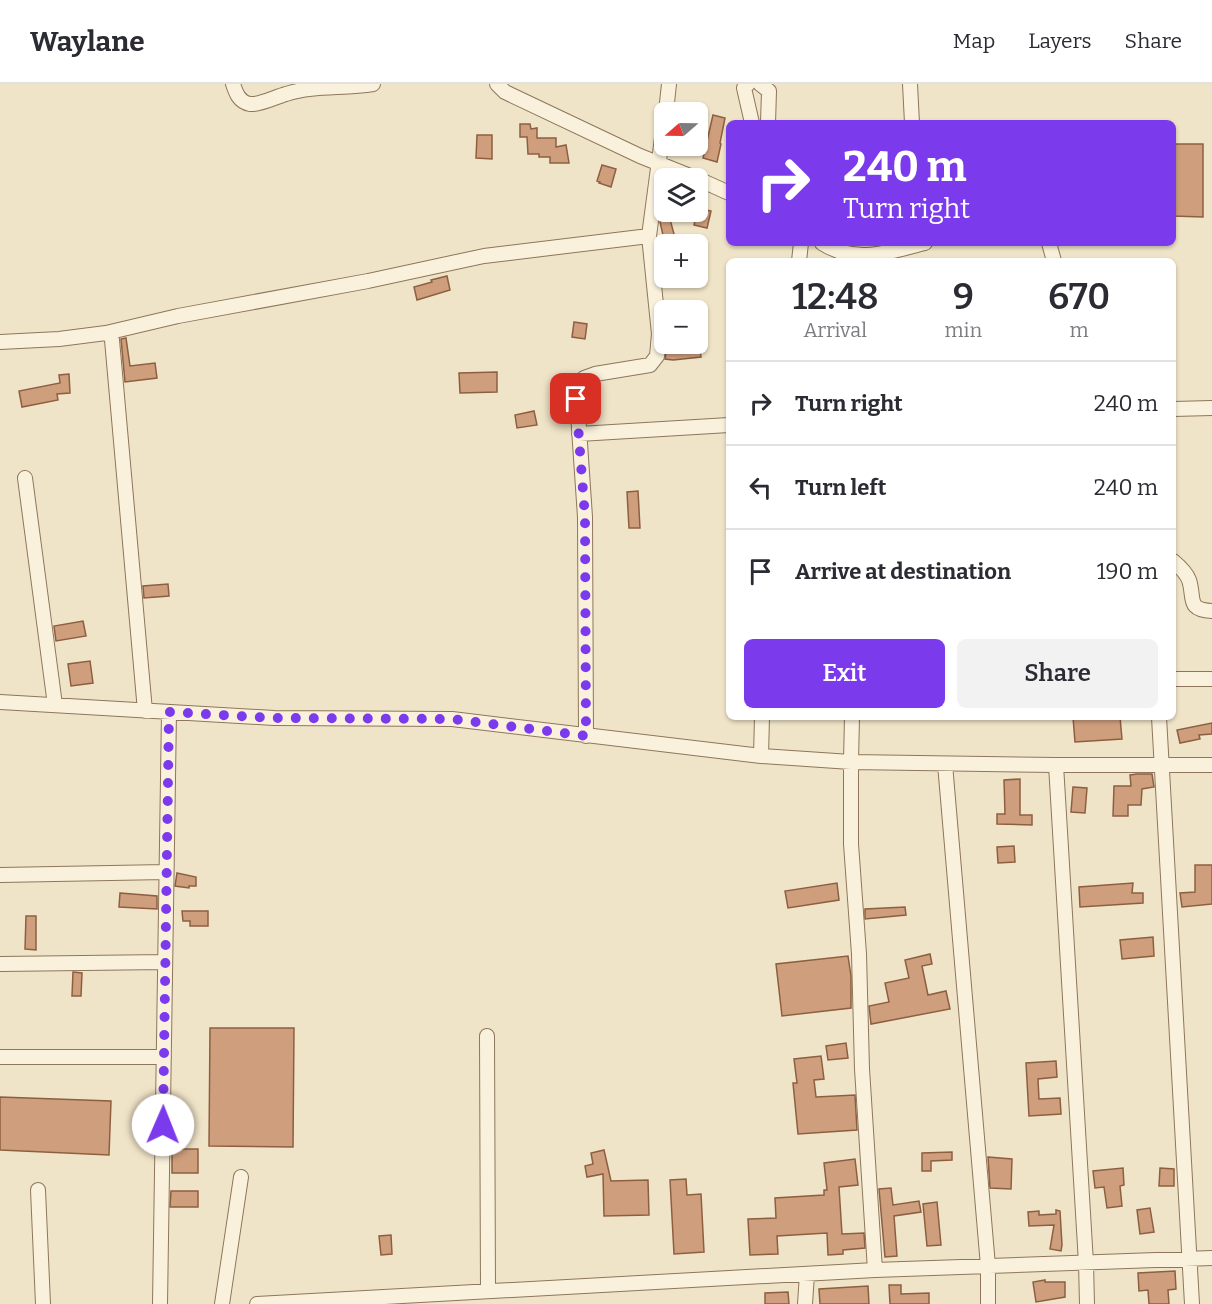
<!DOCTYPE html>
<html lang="en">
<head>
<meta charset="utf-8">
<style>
  :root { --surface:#fff; --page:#f2f2f3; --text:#2b2b33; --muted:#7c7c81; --line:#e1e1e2; --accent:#7c3aed }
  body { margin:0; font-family:Bitter,serif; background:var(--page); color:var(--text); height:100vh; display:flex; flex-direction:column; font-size:22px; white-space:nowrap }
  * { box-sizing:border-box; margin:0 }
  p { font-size:20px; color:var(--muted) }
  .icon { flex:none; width:33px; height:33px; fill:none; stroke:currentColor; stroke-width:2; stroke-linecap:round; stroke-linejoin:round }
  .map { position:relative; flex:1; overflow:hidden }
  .drawer { position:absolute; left:726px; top:174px; width:450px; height:462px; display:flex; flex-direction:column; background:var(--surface); border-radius:9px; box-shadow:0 2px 4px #0004 }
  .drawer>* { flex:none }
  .banner { position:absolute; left:726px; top:36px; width:450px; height:126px; border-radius:9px; box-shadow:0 2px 4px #0004; background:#7c3aed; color:#fff; overflow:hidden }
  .needle { width:39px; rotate:250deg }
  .fabs { position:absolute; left:654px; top:18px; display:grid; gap:12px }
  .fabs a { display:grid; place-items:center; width:54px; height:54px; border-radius:9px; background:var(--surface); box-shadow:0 2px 4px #0004; font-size:30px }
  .pin { position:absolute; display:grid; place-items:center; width:51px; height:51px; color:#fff; margin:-26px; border-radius:12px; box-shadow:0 3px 9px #0006 }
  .me { position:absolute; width:66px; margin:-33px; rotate:1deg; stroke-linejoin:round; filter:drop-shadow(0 0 4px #0008) }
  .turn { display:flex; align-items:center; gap:21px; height:126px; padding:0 18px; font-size:27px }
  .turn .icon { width:78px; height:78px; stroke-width:2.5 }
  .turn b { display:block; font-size:42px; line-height:51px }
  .eta { display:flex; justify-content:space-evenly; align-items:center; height:102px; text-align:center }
  .eta b { font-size:36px; font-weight:600; line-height:42px }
  .button { display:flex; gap:12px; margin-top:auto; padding:12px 18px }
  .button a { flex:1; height:69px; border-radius:9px; background:var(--accent); color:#fff; font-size:24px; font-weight:600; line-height:69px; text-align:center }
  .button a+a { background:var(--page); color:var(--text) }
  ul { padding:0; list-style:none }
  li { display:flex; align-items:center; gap:18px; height:84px; padding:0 18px; border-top:2px solid var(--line) }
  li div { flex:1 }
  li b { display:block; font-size:22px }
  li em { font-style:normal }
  header { display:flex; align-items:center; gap:36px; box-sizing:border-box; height:84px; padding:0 30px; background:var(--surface); border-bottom:2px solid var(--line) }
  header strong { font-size:28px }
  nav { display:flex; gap:33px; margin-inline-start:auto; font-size:21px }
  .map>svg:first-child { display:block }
  .building { fill:#cf9f7d; stroke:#8d5f41; stroke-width:1.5 }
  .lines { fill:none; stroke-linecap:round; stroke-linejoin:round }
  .minor-casing { stroke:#8d765c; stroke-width:16 }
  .minor { stroke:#faf1dc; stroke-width:14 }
  .route { stroke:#7c3aed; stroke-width:10; stroke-dasharray:0 18 }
</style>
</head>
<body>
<header>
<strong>Waylane</strong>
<nav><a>Map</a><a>Layers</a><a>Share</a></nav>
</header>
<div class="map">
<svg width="1212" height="1220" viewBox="0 0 1212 1220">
  <rect width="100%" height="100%" fill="#f0e4c8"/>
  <path class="building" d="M 713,31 L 725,34 L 720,59 L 721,60 L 717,78 L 703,74 Z
    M 520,40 L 530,40 L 531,45 L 537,44 L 537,54 L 556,54 L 556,63 L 566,61 L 569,79 L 550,79 L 550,73 L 539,73 L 539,70 L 528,70 L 527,53 L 520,53 Z
    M 477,51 L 492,51 L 492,75 L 476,74 Z
    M 1173,60 L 1203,60 L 1203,133 L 1173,132 Z
    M 602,81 L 616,85 L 611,103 L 599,99 L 600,98 L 597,97 Z
    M 698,124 L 711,127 L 707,144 L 694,141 Z
    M 661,128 L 668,128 L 674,150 L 671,151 L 669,160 L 665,160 L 660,138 Z
    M 447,192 L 450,206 L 417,216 L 414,203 L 432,198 L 431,196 Z
    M 574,238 L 587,240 L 585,255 L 572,253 Z
    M 126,254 L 130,282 L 155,279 L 157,294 L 125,298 L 121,255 Z
    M 699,259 L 701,273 L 673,276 L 665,275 L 667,263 Z
    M 497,288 L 497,308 L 460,309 L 459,289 Z
    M 69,290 L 70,309 L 57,310 L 58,316 L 22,323 L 19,307 L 60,299 L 59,291 Z
    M 534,327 L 537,341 L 517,344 L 515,331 Z
    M 638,407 L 640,444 L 629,444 L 627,408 Z
    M 168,500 L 169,512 L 144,514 L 143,502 Z
    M 83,537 L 86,552 L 56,557 L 54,542 Z
    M 90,577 L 93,599 L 71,602 L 68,580 Z
    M 1073,633 L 1120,633 L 1122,655 L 1075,658 Z
    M 1212,639 L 1212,650 L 1199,651 L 1200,655 L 1180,659 L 1177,646 Z
    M 1137,690 L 1152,690 L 1154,703 L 1142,705 L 1141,721 L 1128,721 L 1128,732 L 1113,732 L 1114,702 L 1131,702 L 1130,691 Z
    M 1020,695 L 1020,731 L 1032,731 L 1032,741 L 997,740 L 997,730 L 1005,730 L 1004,696 Z
    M 1073,703 L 1087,704 L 1085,729 L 1071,728 Z
    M 1014,762 L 1015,778 L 998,779 L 997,763 Z
    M 1195,781 L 1212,781 L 1212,820 L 1182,823 L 1180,809 L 1195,808 Z
    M 177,789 L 196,793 L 196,802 L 189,802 L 189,804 L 175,802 Z
    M 837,799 L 839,816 L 788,824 L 785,807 Z
    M 1133,799 L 1132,809 L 1143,809 L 1143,819 L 1080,823 L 1079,803 Z
    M 120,809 L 157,812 L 157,825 L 119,823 Z
    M 905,823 L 906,831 L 865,835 L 865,825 Z
    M 182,827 L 208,827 L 208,842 L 190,842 L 190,837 L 183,837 Z
    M 26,832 L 36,832 L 36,866 L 25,865 Z
    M 1153,853 L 1154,872 L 1122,875 L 1120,856 Z
    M 930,870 L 932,880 L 922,882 L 928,911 L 946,907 L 950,925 L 871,940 L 869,922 L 889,918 L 885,899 L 909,894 L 905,876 Z
    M 848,872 L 851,892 L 851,924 L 782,932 L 776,880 Z
    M 73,888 L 82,889 L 81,912 L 72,912 Z
    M 210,944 L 294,944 L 293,1063 L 209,1062 Z
    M 846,959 L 848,974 L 828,976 L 826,962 Z
    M 821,972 L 824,995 L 814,996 L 816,1013 L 855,1011 L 857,1046 L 798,1050 L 793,999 L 797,999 L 794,975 Z
    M 1056,977 L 1057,993 L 1038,995 L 1039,1015 L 1060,1014 L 1061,1030 L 1029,1032 L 1026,979 Z
    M 0,1013 L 111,1017 L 109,1071 L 0,1066 Z
    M 172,1065 L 198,1065 L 198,1089 L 172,1089 Z
    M 604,1066 L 611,1097 L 648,1096 L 649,1131 L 604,1132 L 603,1090 L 587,1093 L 585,1082 L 593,1080 L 591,1069 Z
    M 952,1068 L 952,1076 L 931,1077 L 931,1087 L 922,1087 L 922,1069 Z
    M 988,1073 L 1012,1075 L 1011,1105 L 990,1104 Z
    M 855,1075 L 858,1101 L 839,1103 L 842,1150 L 864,1149 L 865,1164 L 843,1166 L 843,1170 L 828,1171 L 827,1149 L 777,1152 L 778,1170 L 750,1171 L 748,1135 L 776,1134 L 775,1114 L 824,1111 L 824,1106 L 827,1106 L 824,1079 Z
    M 1123,1084 L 1124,1101 L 1120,1102 L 1122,1122 L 1107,1124 L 1104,1103 L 1095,1104 L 1093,1087 Z
    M 1160,1084 L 1174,1085 L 1174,1102 L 1159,1102 Z
    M 686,1095 L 687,1111 L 701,1110 L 704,1168 L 674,1170 L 670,1096 Z
    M 891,1104 L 893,1121 L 919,1117 L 921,1128 L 894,1132 L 897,1172 L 885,1173 L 879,1105 Z
    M 171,1107 L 198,1107 L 198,1123 L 170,1123 Z
    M 937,1118 L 941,1161 L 927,1162 L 923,1120 Z
    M 1150,1124 L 1154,1148 L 1140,1150 L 1137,1126 Z
    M 1056,1126 L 1060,1127 L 1062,1161 L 1061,1167 L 1050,1165 L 1054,1141 L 1029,1142 L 1028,1128 L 1039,1127 L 1039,1131 L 1056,1130 Z
    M 391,1151 L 392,1170 L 381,1171 L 379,1152 Z
    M 1175,1187 L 1176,1205 L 1168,1206 L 1169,1220 L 1149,1220 L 1148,1206 L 1139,1207 L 1138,1189 Z
    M 1045,1196 L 1045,1198 L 1065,1198 L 1065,1213 L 1036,1218 L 1033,1198 Z
    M 889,1201 L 901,1201 L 901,1210 L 929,1209 L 929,1220 L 890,1220 Z
    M 868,1202 L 869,1220 L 820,1220 L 819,1205 Z
    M 788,1208 L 789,1220 L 765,1220 L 765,1209 Z"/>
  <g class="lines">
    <g class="minor-casing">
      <path id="minor" d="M 233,0 C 236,9 239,18 250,20 C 261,21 275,13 286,10 C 314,1 344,5 373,0
        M 497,0 L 505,8 L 640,72 L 695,94
        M 748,0 L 744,4 L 752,39
        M 760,0 L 769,7 L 768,39
        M 910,0 L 912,39
        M 666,28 L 669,0
        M 698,95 L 729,109
        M 822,159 C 856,181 889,168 925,159
        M 1049,159 L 1054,177
        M 799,177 L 801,159
        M 106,249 L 178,232 L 368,197 L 484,172 L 649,152
        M 0,258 L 59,255 L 106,249 L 110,251 L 112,256 L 145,627
        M 1173,325 L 1212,324
        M 579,350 L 729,341
        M 25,394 L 55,621
        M 1173,477 C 1179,482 1186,488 1189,496 C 1195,514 1186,526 1212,527
        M 1173,595 L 1212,595
        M 0,618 L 274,634 L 452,635 L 761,672 L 851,678 L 1056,681 L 1212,681
        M 852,633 L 851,678 L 851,760 L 859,870 L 862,985 L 875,1186
        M 1159,633 L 1192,1220
        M 586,652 L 585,433 L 577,315 L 579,304 L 584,294 L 595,290 L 650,281 L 657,272 L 659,250 L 649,152 L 664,39
        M 761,672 L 762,633
        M 945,680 L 988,1182 L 988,1220
        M 1056,681 L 1086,1179 L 1087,1220
        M 0,791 L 166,788
        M 0,880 L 165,878
        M 487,952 L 488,1207
        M 0,973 L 164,973
        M 38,1106 L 43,1220
        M 160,1220 L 169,628
        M 222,1220 L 241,1093
        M 257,1220 L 875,1186 L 1212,1174
        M 805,1220 L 807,1190"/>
    </g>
    <use href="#minor" class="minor"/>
  </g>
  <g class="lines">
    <path class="route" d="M 163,1041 L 169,628 L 274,634 L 452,635 L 586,652 L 585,433 L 576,315"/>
  </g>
</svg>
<div class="fabs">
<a><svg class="needle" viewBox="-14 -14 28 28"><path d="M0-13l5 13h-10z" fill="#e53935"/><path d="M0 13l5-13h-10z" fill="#7c7c81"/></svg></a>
<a><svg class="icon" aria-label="layers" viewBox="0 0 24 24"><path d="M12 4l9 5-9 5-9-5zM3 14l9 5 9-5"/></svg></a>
<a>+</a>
<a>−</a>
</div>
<div class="pin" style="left:576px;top:315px;background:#d93025"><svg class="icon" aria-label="arrive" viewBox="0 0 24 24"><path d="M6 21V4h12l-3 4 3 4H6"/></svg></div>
<svg class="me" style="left:163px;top:1041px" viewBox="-20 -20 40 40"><circle r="19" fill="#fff"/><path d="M0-13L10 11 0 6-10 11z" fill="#7c3aed"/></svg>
<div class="banner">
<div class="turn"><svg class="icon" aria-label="right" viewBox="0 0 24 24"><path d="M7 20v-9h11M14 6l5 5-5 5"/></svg><div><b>240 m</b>Turn right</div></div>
</div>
<section class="drawer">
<div class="eta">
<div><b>12:48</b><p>Arrival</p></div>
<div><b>9</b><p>min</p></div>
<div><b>670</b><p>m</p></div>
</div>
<ul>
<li><svg class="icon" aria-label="right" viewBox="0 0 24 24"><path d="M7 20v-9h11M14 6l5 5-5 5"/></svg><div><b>Turn right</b></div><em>240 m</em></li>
<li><svg class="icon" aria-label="left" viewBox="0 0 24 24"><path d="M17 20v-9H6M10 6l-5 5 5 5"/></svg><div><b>Turn left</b></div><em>240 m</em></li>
<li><svg class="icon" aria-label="arrive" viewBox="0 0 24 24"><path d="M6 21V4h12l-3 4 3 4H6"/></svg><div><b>Arrive at destination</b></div><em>190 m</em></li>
</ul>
<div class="button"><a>Exit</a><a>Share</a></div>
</section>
</div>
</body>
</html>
